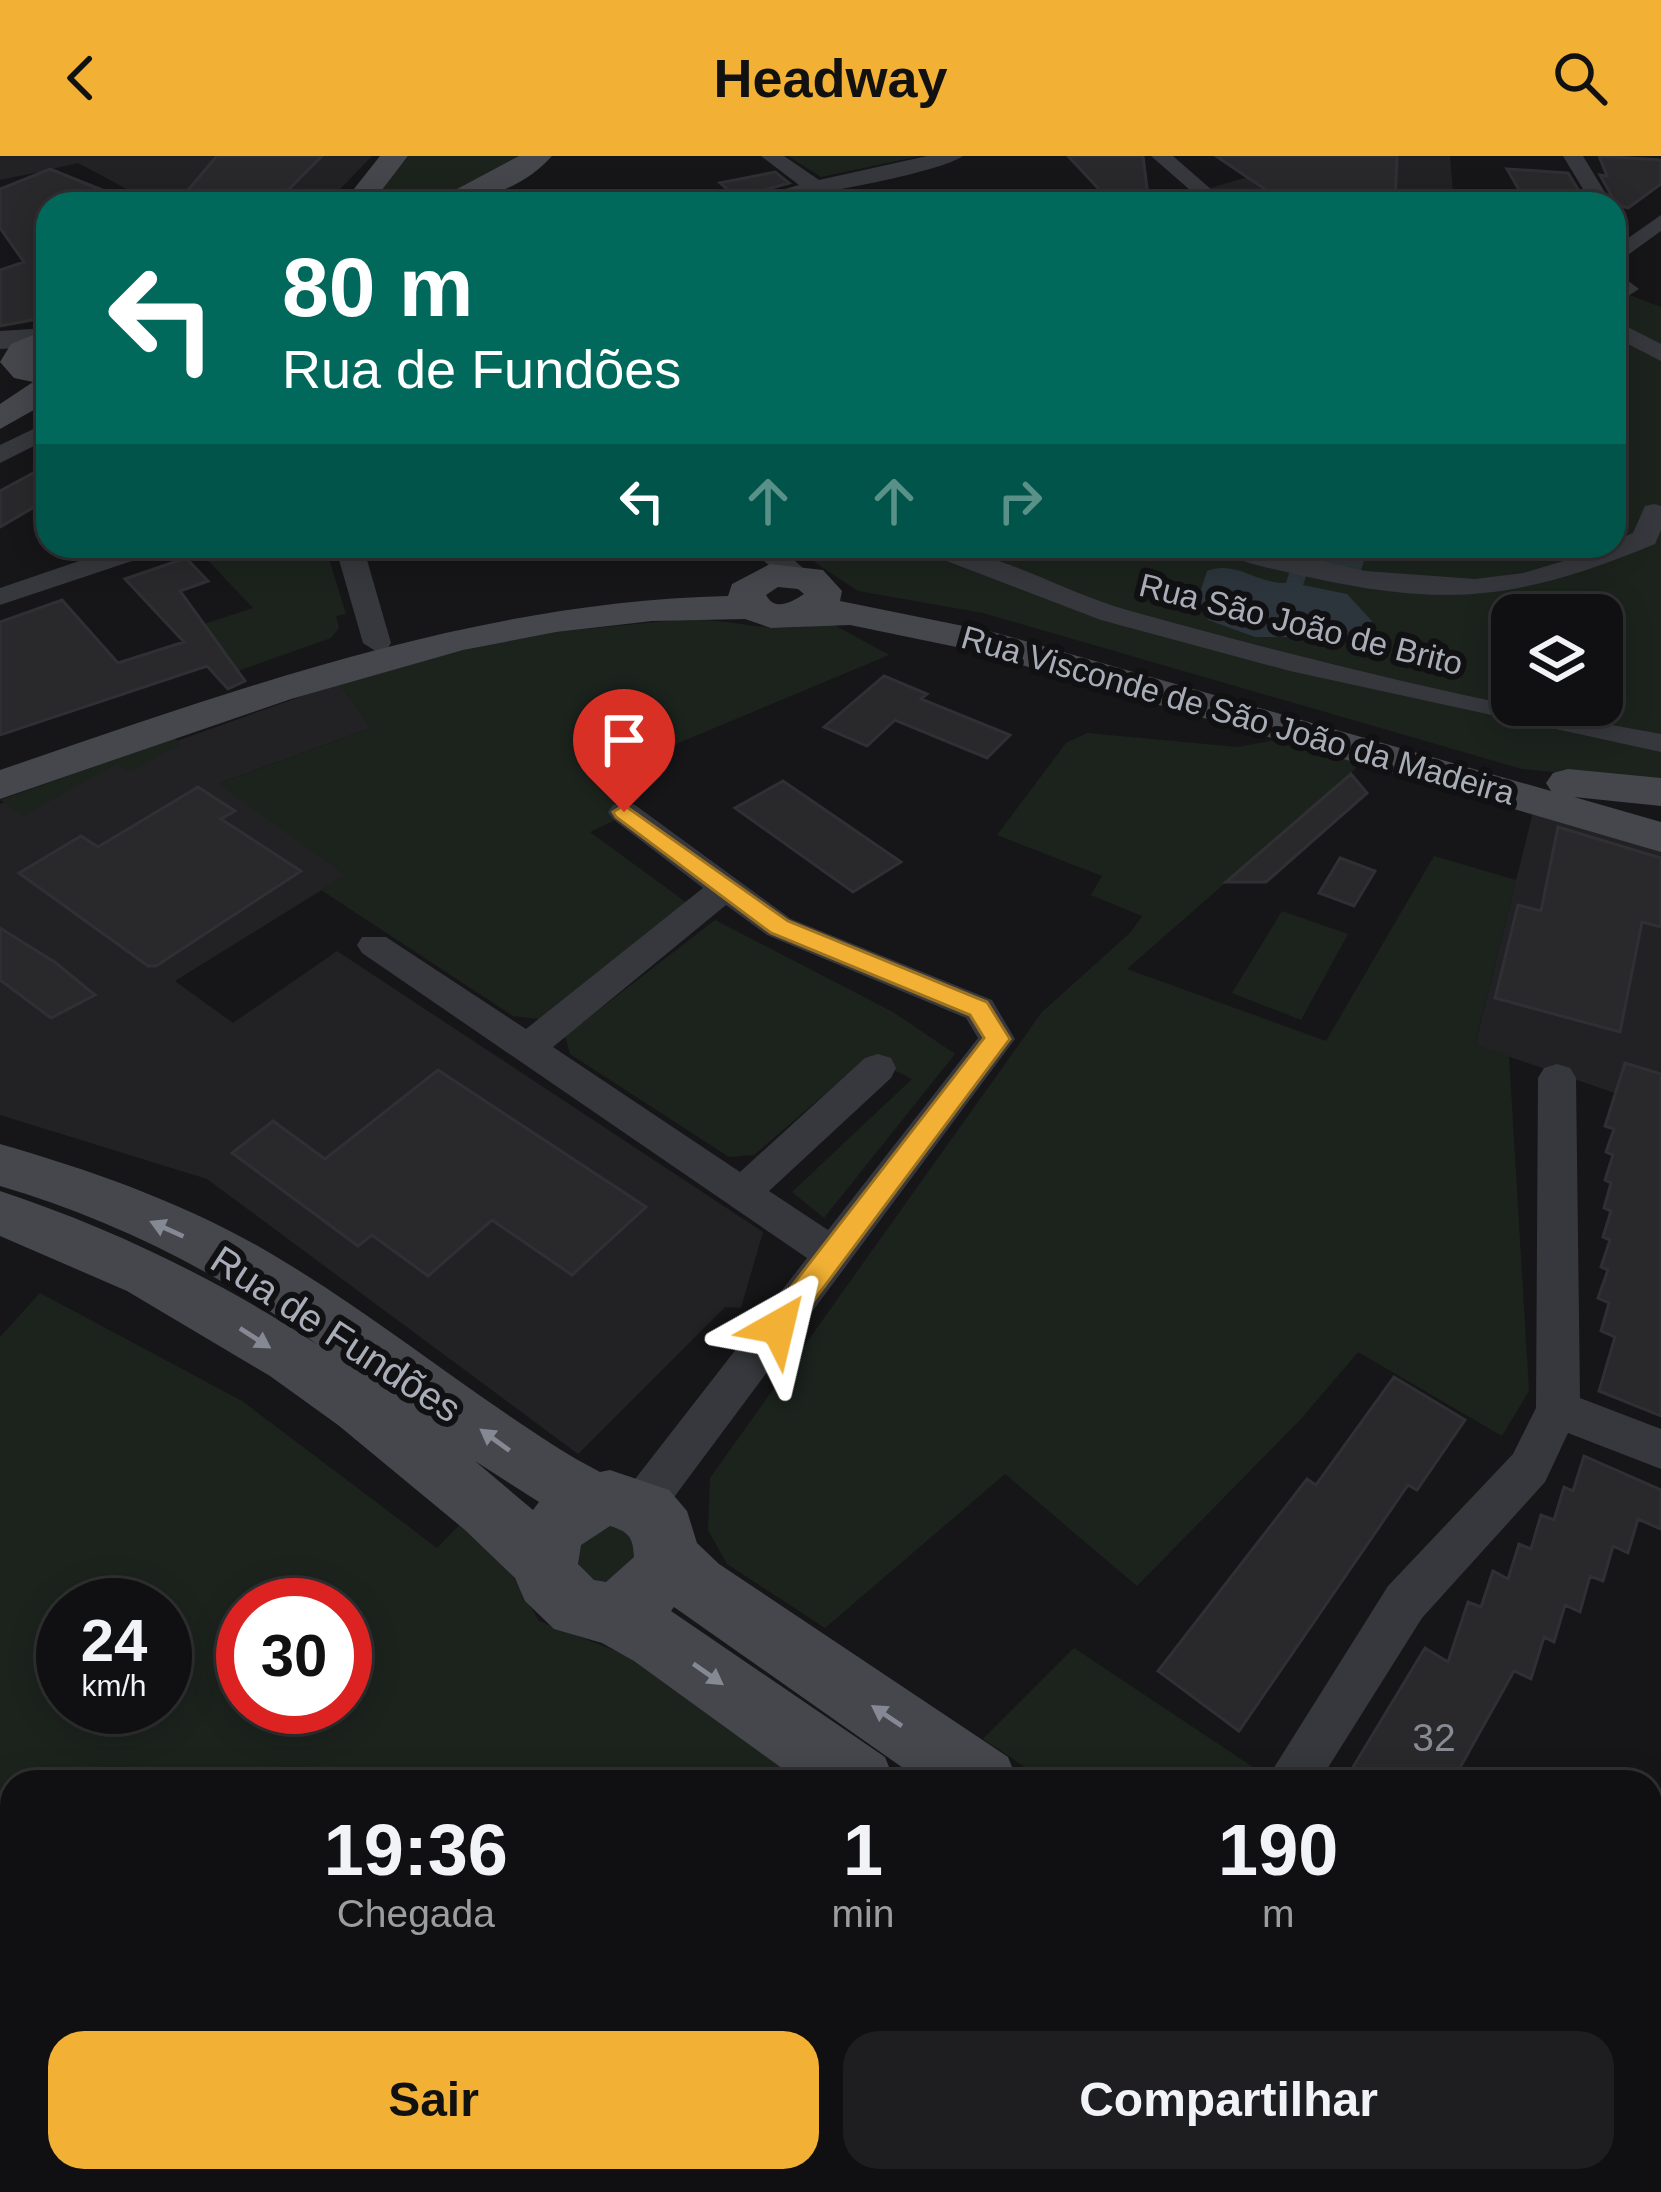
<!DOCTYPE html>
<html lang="pt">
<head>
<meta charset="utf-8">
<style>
  :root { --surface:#101012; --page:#1e1e20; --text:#f1f3f6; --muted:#9c9d9f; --line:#303032; --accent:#f2b134 }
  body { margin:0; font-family:Helvetica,sans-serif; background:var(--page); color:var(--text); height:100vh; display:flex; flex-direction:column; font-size:45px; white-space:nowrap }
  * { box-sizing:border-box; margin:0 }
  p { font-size:39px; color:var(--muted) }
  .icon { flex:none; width:66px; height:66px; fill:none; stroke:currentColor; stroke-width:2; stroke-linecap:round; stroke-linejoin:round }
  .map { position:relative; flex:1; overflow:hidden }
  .panel { position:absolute; left:0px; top:1614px; width:1662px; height:423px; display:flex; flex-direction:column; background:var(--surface); border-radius:36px 36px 0 0; box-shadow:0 6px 30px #0003,0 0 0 3px var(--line) }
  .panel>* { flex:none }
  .guide { position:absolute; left:36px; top:36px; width:1590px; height:366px; border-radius:36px; box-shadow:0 6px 30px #0003,0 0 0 3px var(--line); background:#00695c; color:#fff; overflow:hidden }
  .tools { position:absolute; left:1491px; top:438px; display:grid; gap:24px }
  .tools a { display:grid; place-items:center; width:132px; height:132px; border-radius:24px; background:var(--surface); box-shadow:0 6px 30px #0003,0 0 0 3px var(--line); font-size:60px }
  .speed { position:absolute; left:36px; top:1422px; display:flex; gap:24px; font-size:60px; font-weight:700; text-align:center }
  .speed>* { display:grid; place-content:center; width:156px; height:156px; border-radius:50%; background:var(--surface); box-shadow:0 6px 30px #0003,0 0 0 3px var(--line); line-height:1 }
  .speed small { font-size:30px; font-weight:400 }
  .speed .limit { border:18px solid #d22; background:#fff; color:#111 }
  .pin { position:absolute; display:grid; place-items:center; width:102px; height:102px; color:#fff; margin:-123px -51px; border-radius:50% 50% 50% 0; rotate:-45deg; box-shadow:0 0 12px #0007 }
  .pin .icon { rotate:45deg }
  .me { position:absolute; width:132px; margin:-66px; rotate:37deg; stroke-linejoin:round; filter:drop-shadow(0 0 9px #0008) }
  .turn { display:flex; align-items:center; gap:42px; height:252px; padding:0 48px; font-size:54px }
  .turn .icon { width:156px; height:156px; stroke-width:2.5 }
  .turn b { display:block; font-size:84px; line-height:102px }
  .lanes { display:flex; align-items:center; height:114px; padding:0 48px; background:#0003; justify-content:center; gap:60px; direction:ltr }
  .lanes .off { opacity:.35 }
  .eta { display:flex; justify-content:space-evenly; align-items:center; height:204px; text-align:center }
  .eta b { font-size:72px; font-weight:600; line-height:84px }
  .button { display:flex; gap:24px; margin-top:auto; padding:24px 48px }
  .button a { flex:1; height:138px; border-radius:36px; background:var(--accent); color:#111; font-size:48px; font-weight:600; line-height:138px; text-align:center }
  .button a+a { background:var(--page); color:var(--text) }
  header { display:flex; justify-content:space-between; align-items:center; height:156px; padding:0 48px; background:var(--accent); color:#111; font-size:54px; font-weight:600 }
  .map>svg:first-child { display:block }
  .built { fill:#222225 }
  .green { fill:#1c231d; fill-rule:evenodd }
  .water { fill:#2c353c }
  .building { fill:#29292c; stroke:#303034; stroke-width:3 }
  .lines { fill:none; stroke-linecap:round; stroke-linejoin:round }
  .minor { fill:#37383d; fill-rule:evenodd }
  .tertiary { fill:#37383d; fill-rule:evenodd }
  .secondary { fill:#45474d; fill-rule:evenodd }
  .trunk { fill:#5b5e65; fill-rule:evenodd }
  .oneway { fill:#858993 }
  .route { fill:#f2b134; stroke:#9d7322; stroke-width:3 }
  .labels { text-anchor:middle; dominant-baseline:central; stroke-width:12; stroke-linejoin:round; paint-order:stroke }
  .far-street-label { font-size:33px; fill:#a8adb8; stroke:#111113 }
  .street-label { font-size:39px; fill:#a8adb8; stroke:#111113 }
  .near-number-label { font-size:39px; fill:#888b94 }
</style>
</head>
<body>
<header><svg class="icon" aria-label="back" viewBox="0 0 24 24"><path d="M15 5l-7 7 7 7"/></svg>Headway<svg class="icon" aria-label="search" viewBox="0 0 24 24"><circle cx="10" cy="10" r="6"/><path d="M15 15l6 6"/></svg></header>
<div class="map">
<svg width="1661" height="2036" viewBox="0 0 1661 2036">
  <rect width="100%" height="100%" fill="#161618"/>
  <path class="built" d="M 0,0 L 372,0 L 326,48 L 155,48 L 78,7 L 52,13 L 145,48 L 48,48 L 0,69 L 0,33 L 44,15 L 0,24 Z
    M 1303,0 L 1450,0 L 1454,48 L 1230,48 L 1210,32 L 1301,6 Z
    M 339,527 L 371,572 L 220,627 L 346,719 L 175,825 L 233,867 L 337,795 L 763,1076 L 741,1152 L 725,1151 L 578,1298 L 207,1023 L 0,959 L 0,648 Z
    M 1534,652 L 1661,691 L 1661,953 L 1475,889 Z"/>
  <path class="green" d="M 409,0 L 524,0 C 487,19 416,73 377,37 Z
    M 788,0 L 920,0 L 821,21 Z
    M 1614,133 L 1661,151 L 1661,626 L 1522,613 L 983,457 L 858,435 L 817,408 L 800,390 L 1614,390 ZM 1512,459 L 1602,459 L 1602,549 L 1512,549 Z
    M 325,390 L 346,458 L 336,460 L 339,472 L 331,482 L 238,515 L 204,468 L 253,452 L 195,391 Z
    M 686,463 C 743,464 770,480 829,466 L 889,499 L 633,606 L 641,621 L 616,644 L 613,665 L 590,676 L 687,747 L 540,863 L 513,860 L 321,734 L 345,719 L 218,628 L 371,572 L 339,527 L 428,500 L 535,478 Z
    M 1087,577 L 1238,591 L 1282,583 L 1363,606 L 1127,813 L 1326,885 L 1434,700 L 1516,724 L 1475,888 L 1509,900 L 1529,1235 L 1502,1280 L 1358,1196 L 1301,1263 L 1137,1430 L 1005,1318 L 825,1472 L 727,1408 L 708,1374 L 710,1322 L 1042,856 L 1131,776 L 1142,760 L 1091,739 L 1102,720 L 997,679 L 1066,587 Z
    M 175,582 L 180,589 L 130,616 L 117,608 L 23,660 L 0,644 Z
    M 1282,755 L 1348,778 L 1301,864 L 1232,837 Z
    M 715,764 L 893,856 L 955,898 L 824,1062 L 792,1036 L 912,923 L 868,901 L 754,999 L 729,1001 L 570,898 L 565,880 Z
    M 40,1137 L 242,1245 L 437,1392 L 466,1362 L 493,1386 L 539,1465 L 647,1507 L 810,1626 L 12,1626 L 12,1817 L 0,1814 L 0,1181 ZM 63,1449 L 165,1449 L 165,1551 L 63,1551 ZM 243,1449 L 345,1449 L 345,1551 L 243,1551 Z
    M 602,1365 L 646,1378 L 629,1427 L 594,1428 L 579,1412 L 578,1390 Z
    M 1074,1492 L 1253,1611 L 1243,1626 L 1047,1626 L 983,1583 Z
    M 1650,1670 L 1661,1676 L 1661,1993 L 1650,1989 Z
    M 841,2025 L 1375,2025 L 1400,2036 L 885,2036 Z"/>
  <path class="water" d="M 1249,390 L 1387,390 L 1393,397 L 1380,404 L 1365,402 L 1361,414 L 1312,404 L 1303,429 L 1347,438 L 1372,465 L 1366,472 L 1369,481 L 1255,481 L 1208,464 L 1199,440 L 1207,415 C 1236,404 1257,428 1286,427 L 1294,400 Z"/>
  <path class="building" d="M 217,0 L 322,0 L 274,48 L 176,48 Z
    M 1068,0 L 1143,0 L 1149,48 L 1099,48 L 1098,32 Z
    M 1216,0 L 1397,0 L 1395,48 L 1287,48 Z
    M 1599,0 L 1661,4 L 1661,28 L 1628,52 L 1616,48 L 1600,19 L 1607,20 Z
    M 50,13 L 136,48 L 48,48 L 48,161 L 0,170 L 0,114 L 24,106 L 0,72 L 0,33 Z
    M 1507,13 L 1568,17 L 1587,48 L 1527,48 Z
    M 775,16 L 789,27 L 737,42 L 720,27 Z
    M 48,309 L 48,343 L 0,371 L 0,335 Z
    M 186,402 L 208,425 L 180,435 L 245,525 L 228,533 L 207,510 L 0,579 L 0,466 L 62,444 L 118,507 L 184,486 L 125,423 Z
    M 884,520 L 927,538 L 921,543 L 1010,579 L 987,602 L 895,564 L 867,590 L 824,571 Z
    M 1351,618 L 1367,637 L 1266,726 L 1226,726 Z
    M 783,625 L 901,706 L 853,736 L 735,652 Z
    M 198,631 L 235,655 L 221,663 L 301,715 L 156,810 L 148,810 L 19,717 L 81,680 L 98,691 Z
    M 1558,671 L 1661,702 L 1661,771 L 1642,766 L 1620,876 L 1495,842 L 1518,749 L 1541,755 Z
    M 1340,702 L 1375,715 L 1354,750 L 1319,737 Z
    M 0,772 L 56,807 L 95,839 L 51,862 L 0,824 Z
    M 1625,907 L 1661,918 L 1661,1260 L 1599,1235 L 1615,1181 L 1601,1175 L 1609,1147 L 1598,1142 L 1608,1114 L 1601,1111 L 1610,1084 L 1603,1081 L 1611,1055 L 1604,1052 L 1611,1027 L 1605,1024 L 1613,999 L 1606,996 L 1614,973 L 1605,970 Z
    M 438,914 L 646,1051 L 572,1119 L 492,1064 L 428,1120 L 372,1079 L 358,1090 L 232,997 L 273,965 L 325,1003 Z
    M 1394,1221 L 1465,1264 L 1417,1334 L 1408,1329 L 1239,1575 L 1158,1515 L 1307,1323 L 1316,1329 Z
    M 1584,1300 L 1661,1334 L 1661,1373 L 1638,1363 L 1628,1397 L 1613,1390 L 1603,1425 L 1590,1420 L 1580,1456 L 1565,1449 L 1554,1486 L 1544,1481 L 1531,1523 L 1514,1515 L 1452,1626 L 1344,1626 L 1425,1492 L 1448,1506 L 1468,1446 L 1481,1451 L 1493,1415 L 1508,1423 L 1519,1388 L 1531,1393 L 1541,1359 L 1554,1364 L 1564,1331 L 1573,1335 Z"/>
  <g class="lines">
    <path class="minor" d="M 761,0 L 784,0 L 819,24 L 927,0 L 963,0 C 936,19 770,48 732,48 L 799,29 Z
      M 1151,0 L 1173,0 L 1228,48 L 1206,48 Z
      M 1563,0 L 1583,0 L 1612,48 L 1592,48 Z
      M 516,38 L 535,48 L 462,48 L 472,42 Z
      M 1661,59 L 1661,75 L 1614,109 L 1614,92 Z
      M 1614,114 L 1639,133 L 1614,149 Z
      M 1614,164 L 1661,188 L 1661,205 L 1614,181 Z
      M 48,266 L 48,283 L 0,307 L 0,289 Z
      M 1654,348 L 1661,350 L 1661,374 L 1655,388 C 1515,446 1442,452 1295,418 C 1271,412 1234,407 1217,390 L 1257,390 L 1366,415 L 1475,423 L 1523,417 L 1614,390 L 1614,385 L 1633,377 L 1645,350 Z
      M 123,390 L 163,390 L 159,396 L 0,449 L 0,432 Z
      M 335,390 L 363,390 L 391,487 L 387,493 L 377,496 L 363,487 Z
      M 747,390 L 778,390 L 811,419 L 807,425 L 787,425 Z
      M 919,390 C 993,390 1057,434 1127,454 C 1303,503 1482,547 1661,578 L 1661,596 L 1290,515 L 1101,464 L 923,396 Z
      M 624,646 L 635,649 L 791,763 L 992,844 L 1015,883 L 657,1364 L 641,1370 L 625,1364 L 618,1350 L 625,1336 L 807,1102 L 362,797 L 357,789 L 362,781 L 386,781 L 526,873 L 703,732 L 613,663 L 608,656 L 613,649 ZM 726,749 L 767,779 L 966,862 L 978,882 L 828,1074 L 769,1035 L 891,922 L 896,912 L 891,902 L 878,898 L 865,902 L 740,1016 L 553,891 Z
      M 1557,908 L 1570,912 L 1576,922 L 1580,1242 L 1661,1273 L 1661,1313 L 1568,1277 L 1545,1326 L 1422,1462 L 1319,1626 L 1265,1626 L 1388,1430 L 1513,1298 L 1536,1252 L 1538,922 L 1544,912 Z"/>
    <path class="tertiary" d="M 48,172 L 48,190 L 0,193 L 0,175 Z"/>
    <path class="secondary" d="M 380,0 L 408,0 L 371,48 L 342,48 Z
      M 519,0 L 552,0 C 521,35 473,48 429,48 Z
      M 48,173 L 48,195 L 33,205 L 48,209 L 48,246 L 0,273 L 0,248 L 33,226 L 14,222 L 0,206 L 11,188 Z
      M 770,408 L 823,414 L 842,435 L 840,445 L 993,476 L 1551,635 L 1546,627 L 1553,617 L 1568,613 L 1661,622 L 1661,650 L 1574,641 L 1661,666 L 1661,696 L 971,494 L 850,469 L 771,472 L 745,463 L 652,465 L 556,476 L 463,494 L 291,543 L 0,643 L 0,614 C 238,533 473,446 728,440 L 732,428 ZM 778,431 L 798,433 L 804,438 C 792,446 775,456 766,439 Z
      M 0,988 C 97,1016 193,1050 280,1103 C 382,1164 474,1241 576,1303 L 600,1316 L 610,1314 L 669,1334 L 687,1355 L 697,1387 L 719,1408 L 1008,1601 L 1018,1626 L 923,1626 L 674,1451 L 671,1455 L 885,1601 L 895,1626 L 801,1626 L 634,1505 L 602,1487 L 554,1473 L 525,1445 L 515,1422 L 465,1374 L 338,1269 L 270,1220 L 127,1135 L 0,1080 L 0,1035 C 112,1072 219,1124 318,1189 C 221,1117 115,1064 0,1030 ZM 475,1305 L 539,1346 L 533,1354 ZM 610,1370 C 629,1376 633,1381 634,1401 L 606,1426 L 594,1424 L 578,1408 L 581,1389 Z
      M 1650,1987 L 1661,1991 L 1661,2036 L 1609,2036 L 1605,2025 L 1650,2025 Z
      M 1424,2025 L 1524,2025 L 1528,2036 L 1428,2036 Z"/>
    <path class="trunk" d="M 0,1886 L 12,1889 L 12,2026 L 0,2023 Z
      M 173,2025 L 312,2025 L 316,2036 L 178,2036 Z
      M 414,2025 L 559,2025 L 563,2036 L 419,2036 Z"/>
  </g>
  <defs><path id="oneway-solid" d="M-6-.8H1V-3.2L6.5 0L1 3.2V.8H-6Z" transform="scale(3)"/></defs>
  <g class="oneway">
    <use href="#oneway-solid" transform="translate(167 1073) rotate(-156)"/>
    <use href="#oneway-solid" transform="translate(255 1182) rotate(33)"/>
    <use href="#oneway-solid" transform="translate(495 1284) rotate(-144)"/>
    <use href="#oneway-solid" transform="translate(708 1518) rotate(35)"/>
    <use href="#oneway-solid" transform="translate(887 1560) rotate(-146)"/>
  </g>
  <path class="route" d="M 624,649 L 788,765 L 987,846 L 1010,883 L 788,1179 L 767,1179 L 763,1171 L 767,1162 L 984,882 L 970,859 L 771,777 L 616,661 L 613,656 Z"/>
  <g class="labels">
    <g class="far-street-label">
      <text transform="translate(1301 468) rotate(14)">Rua São João de Brito</text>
      <text transform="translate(1238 559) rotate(16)">Rua Visconde de São João da Madeira</text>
    </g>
    <g class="street-label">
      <text transform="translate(336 1178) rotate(33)">Rua de Fundões</text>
    </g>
    <g class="near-number-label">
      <text x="1434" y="1581">32</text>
    </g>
  </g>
</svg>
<div class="tools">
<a><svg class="icon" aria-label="layers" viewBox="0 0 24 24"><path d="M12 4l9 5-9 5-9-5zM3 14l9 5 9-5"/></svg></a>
</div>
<div class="speed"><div>24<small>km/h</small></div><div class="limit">30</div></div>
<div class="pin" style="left:624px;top:656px;background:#d93025"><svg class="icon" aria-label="arrive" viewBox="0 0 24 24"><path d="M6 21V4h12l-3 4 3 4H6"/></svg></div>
<svg class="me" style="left:778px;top:1171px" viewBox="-20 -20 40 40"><path d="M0-17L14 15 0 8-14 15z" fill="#f2b134" stroke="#fff" stroke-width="4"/></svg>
<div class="guide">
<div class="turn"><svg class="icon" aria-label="left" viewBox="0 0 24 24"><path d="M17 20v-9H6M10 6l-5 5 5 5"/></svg><div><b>80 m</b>Rua de Fundões</div></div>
<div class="lanes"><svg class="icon" aria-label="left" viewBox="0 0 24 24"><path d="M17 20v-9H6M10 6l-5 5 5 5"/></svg><svg class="icon off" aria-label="ahead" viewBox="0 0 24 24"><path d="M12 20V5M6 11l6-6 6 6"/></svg><svg class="icon off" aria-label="ahead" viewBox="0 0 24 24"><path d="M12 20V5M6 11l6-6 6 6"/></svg><svg class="icon off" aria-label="right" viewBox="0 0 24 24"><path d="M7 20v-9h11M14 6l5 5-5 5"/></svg></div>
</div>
<section class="panel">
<div class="eta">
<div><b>19:36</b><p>Chegada</p></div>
<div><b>1</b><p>min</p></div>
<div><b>190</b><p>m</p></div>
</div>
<div class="button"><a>Sair</a><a>Compartilhar</a></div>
</section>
</div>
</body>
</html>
